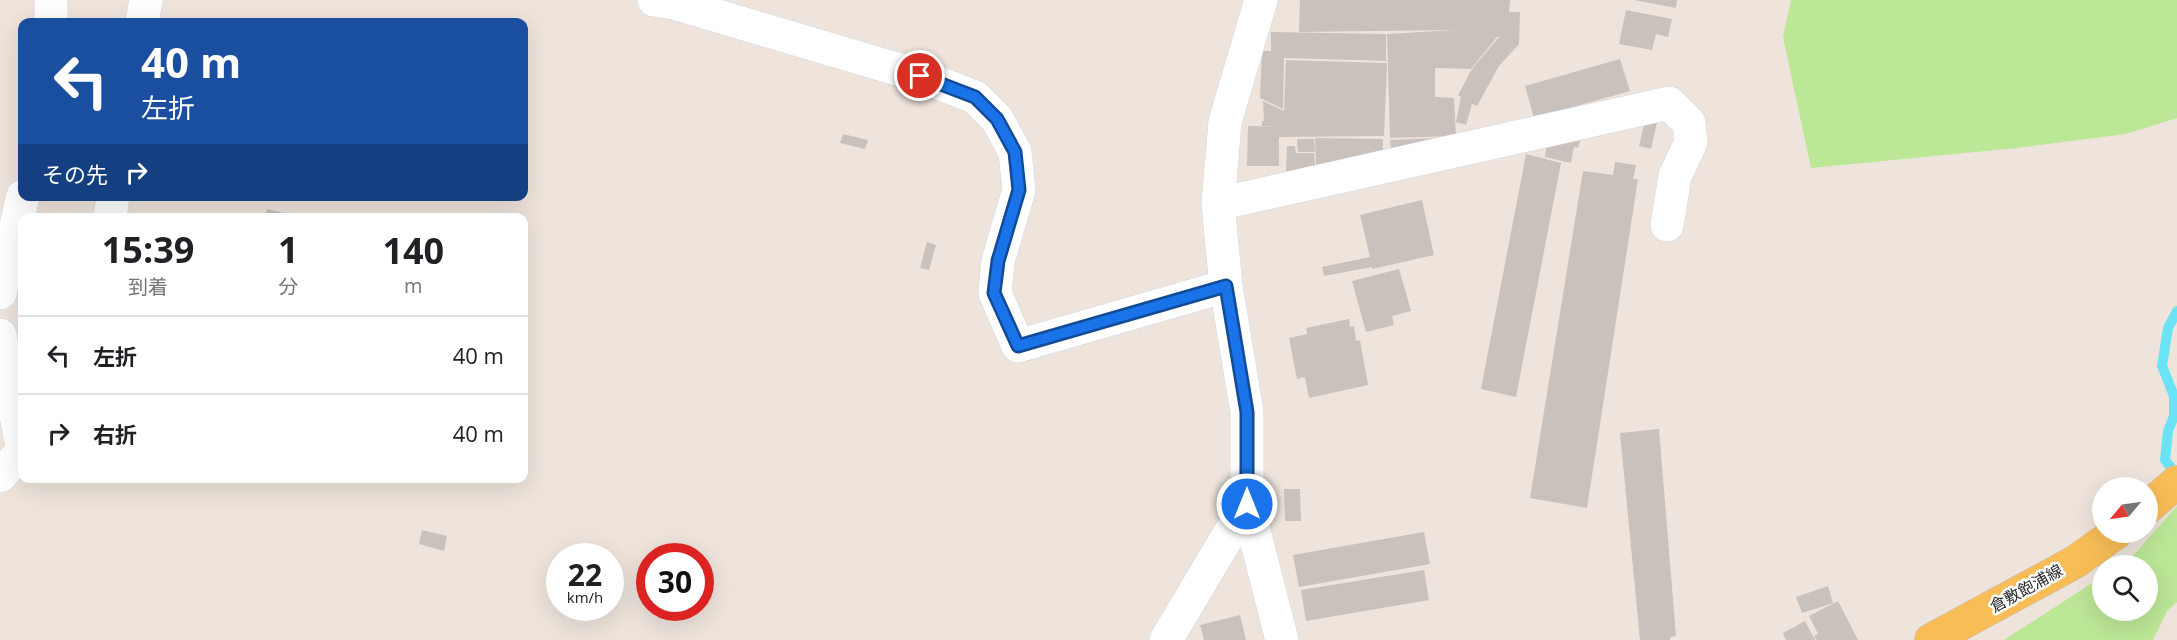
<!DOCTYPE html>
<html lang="ja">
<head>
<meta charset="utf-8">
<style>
  :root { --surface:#fff; --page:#f2f2f2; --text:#202124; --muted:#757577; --line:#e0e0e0 }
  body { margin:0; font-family:"Open Sans","Noto Sans JP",sans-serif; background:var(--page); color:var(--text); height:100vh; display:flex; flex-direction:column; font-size:22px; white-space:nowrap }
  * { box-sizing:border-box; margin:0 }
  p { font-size:20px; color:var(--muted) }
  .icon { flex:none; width:33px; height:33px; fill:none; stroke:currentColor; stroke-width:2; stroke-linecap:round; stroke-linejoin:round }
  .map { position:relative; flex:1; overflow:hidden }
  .sheet { position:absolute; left:18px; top:213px; width:510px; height:270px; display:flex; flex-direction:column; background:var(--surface); border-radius:12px; box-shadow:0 6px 24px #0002 }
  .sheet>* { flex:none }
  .top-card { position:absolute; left:18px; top:18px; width:510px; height:183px; border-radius:12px; box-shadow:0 6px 24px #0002; background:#1a4fa0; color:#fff; overflow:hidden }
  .needle { width:39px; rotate:241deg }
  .tools { position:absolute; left:2092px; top:477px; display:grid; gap:12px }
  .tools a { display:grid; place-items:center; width:66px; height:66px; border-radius:50%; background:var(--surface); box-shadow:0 6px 24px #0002; font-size:30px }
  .speed { position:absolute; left:546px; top:543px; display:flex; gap:12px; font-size:30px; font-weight:700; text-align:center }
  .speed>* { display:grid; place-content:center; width:78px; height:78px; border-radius:50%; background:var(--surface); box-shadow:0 6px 24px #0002; line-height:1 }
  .speed small { font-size:15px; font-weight:400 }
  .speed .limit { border:9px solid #d22; background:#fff; color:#111 }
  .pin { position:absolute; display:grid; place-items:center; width:51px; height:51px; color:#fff; margin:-26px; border:3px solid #fff; border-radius:50%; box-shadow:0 2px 6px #0007 }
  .me { position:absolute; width:66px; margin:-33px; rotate:0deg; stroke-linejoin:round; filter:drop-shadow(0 0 4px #0008) }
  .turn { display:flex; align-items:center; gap:21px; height:126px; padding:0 24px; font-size:27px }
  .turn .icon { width:78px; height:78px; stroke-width:2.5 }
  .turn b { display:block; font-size:42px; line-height:51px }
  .then { display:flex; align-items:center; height:57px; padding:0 24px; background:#0003; gap:12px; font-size:22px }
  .eta { display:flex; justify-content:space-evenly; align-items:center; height:102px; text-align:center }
  .eta b { font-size:36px; font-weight:700; line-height:42px }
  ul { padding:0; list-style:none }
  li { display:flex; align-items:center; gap:18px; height:78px; padding:0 24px; border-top:2px solid var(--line) }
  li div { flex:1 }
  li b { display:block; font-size:22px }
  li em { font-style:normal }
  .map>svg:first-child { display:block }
  .green { fill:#bce796 }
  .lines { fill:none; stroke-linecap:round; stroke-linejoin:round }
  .stream { stroke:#6ae3f5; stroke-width:10 }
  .building { fill:#c9c1bc }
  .street-casing { stroke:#d1d8e4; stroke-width:34 }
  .primary-casing { stroke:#c4c4c4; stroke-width:34 }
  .street { stroke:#fff; stroke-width:33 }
  .primary { stroke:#f8bd57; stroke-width:33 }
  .route-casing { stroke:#114b97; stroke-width:15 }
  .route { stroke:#1a73e8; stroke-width:10 }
  .labels { text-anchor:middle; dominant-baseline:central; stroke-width:5; stroke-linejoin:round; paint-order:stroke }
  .street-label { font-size:16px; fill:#2b2b2b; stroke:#fff }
</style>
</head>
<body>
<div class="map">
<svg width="2177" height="640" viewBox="0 0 2177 640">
  <rect width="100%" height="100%" fill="#eee4dc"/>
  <path class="green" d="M 1791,0 L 2177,0 L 2177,118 L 2126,134 L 2017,148 L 1811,168 L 1783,37 Z
    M 2177,506 L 2177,602 L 2167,611 L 2153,640 L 2004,640 L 2103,576 L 2103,610 L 2148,610 L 2148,566 L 2119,565 L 2131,558 Z"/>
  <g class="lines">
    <path class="stream" d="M 2177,311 L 2168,328 L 2162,366 L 2174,396 L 2174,416 L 2168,431 L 2165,460 L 2177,475"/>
  </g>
  <path class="building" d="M 1300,0 L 1510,0 L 1509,12 L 1520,12 L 1519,44 L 1499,66 L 1477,106 L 1472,104 L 1466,125 L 1456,122 L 1461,97 L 1458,95 L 1472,69 L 1499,37 L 1454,35 L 1497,37 L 1471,69 L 1435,68 L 1435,97 L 1454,98 L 1456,136 L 1390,138 L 1387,34 L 1455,30 L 1299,32 Z
    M 1634,0 L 1677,0 L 1676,8 Z
    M 1626,10 L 1672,19 L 1668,37 L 1656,34 L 1652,50 L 1619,44 Z
    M 1271,32 L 1386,34 L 1386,61 L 1284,58 L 1283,109 L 1260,98 L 1262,51 L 1271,51 L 1271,58 Z
    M 1620,59 L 1630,91 L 1534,118 L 1525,86 Z
    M 1286,60 L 1387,63 L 1384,136 L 1279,137 L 1279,166 L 1247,166 L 1248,126 L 1280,127 L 1262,126 L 1262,121 L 1264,121 L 1263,101 L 1284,111 Z
    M 1645,121 L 1657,123 L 1651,149 L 1639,146 Z
    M 1584,128 L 1578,148 L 1574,147 L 1571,163 L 1545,157 L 1548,136 Z
    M 843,134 L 868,140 L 865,149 L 840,143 Z
    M 1315,138 L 1383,139 L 1383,151 L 1316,165 Z
    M 1438,138 L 1438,140 L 1391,149 L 1390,140 Z
    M 1297,139 L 1314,139 L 1315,152 L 1298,152 Z
    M 1287,146 L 1295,146 L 1296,153 L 1314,153 L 1315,165 L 1286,172 Z
    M 1526,154 L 1561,163 L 1516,397 L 1481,389 Z
    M 1615,162 L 1636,165 L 1633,179 L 1638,179 L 1587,508 L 1530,498 L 1583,171 L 1613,175 Z
    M 1422,200 L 1434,255 L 1372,269 L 1372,267 L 1324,276 L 1322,267 L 1370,257 L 1360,215 Z
    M 267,209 L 300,217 L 300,218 L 265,218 Z
    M 927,242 L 936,245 L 929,270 L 920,268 Z
    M 1399,269 L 1411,311 L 1392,316 L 1394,325 L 1366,332 L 1352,281 Z
    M 1349,319 L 1350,327 L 1354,326 L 1356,341 L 1360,340 L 1368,385 L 1309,398 L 1305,377 L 1297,379 L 1289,338 L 1307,334 L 1306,328 Z
    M 1659,429 L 1676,636 L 1670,637 L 1670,640 L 1640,640 L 1620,433 Z
    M 1284,489 L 1300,489 L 1301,521 L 1285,521 Z
    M 422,530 L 447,536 L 444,551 L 419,544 Z
    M 1424,532 L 1430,564 L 1299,587 L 1293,555 Z
    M 1424,570 L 1429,600 L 1306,621 L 1301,590 Z
    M 1828,586 L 1833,603 L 1802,613 L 1796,597 Z
    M 1838,601 L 1858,640 L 1816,640 L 1814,636 L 1818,634 L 1809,616 Z
    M 1240,615 L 1246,640 L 1204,640 L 1200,625 Z
    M 1805,621 L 1815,640 L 1786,640 L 1783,633 Z"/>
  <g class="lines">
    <g class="street-casing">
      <path id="street" d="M 51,0 L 51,22
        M 654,0 L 674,3 L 920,76 L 975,97 L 997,119 L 1015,152 L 1019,190 L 998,261 L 995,293 L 1018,346 L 1226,286
        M 1261,0 L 1225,122 L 1218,204 L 1226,286 L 1247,412 L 1247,504 L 1282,640
        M 142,22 L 146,0
        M 1218,204 L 1669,103 L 1689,123 L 1691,142 L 1675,176 L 1667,225
        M 110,218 L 113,196
        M 0,293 L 23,196
        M 0,335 L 22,446
        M 0,476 L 22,451
        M 1166,640 L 1247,504"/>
    </g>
    <g class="primary-casing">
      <path id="primary" d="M 2148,507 L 2177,482
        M 1931,640 L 2075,562 L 2117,532"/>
    </g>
    <use href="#street" class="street"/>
    <use href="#primary" class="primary"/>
  </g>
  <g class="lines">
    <g class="route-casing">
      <path id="route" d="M 920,76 L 975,97 L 997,119 L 1015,152 L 1019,190 L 998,261 L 994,293 L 1018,346 L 1226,286 L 1247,412 L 1247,504"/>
    </g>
    <use href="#route" class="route"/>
  </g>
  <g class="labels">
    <g class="street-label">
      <text transform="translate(2026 588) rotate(-29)">倉敷飽浦線</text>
    </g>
  </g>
</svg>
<div class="tools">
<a><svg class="needle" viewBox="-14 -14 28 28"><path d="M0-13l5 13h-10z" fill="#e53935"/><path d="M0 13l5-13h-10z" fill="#757577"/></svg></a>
<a><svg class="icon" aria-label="search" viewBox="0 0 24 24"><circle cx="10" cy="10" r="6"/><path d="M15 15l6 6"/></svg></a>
</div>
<div class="speed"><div>22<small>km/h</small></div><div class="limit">30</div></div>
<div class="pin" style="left:920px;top:76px;background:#d93025"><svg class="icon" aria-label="arrive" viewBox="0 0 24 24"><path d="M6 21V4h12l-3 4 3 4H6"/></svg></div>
<svg class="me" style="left:1247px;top:504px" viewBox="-20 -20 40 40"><circle r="17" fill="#1a73e8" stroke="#fff" stroke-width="3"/><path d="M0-11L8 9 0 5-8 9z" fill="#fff"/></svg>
<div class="top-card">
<div class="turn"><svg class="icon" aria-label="left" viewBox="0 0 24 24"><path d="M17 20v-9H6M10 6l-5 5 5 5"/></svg><div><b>40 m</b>左折</div></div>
<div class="then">その先<svg class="icon" aria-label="right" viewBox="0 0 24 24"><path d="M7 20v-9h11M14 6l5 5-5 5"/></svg></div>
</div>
<section class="sheet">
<div class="eta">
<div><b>15:39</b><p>到着</p></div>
<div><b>1</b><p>分</p></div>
<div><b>140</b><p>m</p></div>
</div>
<ul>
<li><svg class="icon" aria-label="left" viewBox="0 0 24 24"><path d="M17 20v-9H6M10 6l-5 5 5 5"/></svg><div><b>左折</b></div><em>40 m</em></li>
<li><svg class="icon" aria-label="right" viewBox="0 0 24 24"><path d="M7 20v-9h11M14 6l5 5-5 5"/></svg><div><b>右折</b></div><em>40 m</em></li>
</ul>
</section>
</div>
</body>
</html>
